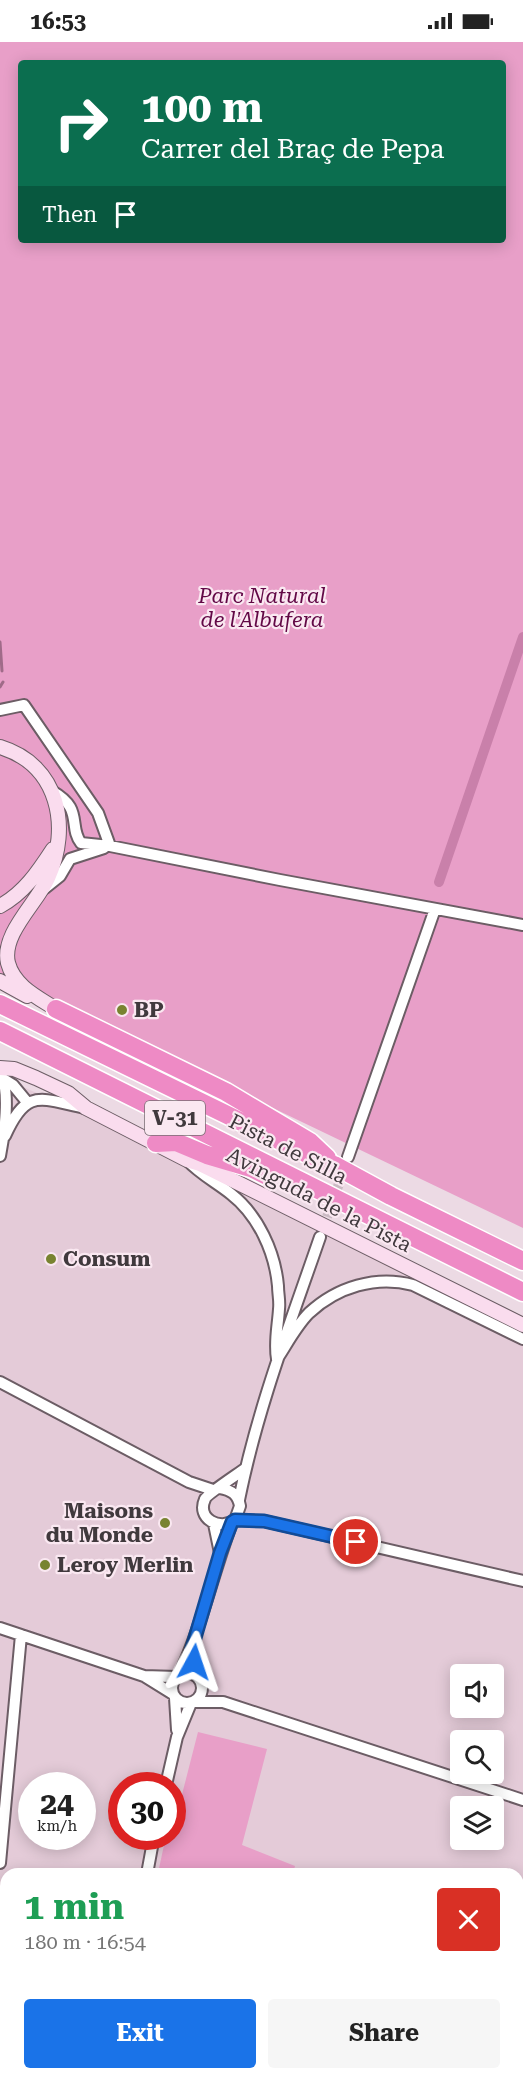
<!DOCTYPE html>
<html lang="en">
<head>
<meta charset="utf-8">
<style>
  :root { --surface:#fff; --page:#f6f6f6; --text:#222; --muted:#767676; --accent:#1a73e8 }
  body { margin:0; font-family:"Roboto Serif",serif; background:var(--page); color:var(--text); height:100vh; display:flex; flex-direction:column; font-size:22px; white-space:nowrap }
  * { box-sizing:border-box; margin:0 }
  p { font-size:20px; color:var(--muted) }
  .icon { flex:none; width:33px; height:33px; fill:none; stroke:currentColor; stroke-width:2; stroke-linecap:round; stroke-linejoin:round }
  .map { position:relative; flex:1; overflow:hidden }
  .side { position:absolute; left:0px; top:1826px; width:524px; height:212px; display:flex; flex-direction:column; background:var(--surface); border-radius:18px 18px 0 0; box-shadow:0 3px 15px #0003 }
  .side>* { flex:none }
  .top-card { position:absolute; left:18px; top:18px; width:488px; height:183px; border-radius:6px; box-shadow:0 3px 15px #0003; background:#0b6e4f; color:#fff; overflow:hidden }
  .fabs { position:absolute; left:450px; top:1622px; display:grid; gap:12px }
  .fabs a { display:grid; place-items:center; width:54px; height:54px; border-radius:6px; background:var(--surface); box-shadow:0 3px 15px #0003; font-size:30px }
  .speed { position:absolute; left:18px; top:1730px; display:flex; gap:12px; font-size:30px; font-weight:700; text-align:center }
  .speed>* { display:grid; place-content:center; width:78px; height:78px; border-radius:50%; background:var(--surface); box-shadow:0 3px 15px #0003; line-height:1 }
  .speed small { font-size:15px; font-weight:400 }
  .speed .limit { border:9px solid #d22; background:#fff; color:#111 }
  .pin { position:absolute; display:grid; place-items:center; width:51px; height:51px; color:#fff; margin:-26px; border:3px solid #fff; border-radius:50%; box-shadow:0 2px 6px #0007 }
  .me { position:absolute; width:66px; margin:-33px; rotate:5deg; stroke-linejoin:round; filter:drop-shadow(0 0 4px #0008) }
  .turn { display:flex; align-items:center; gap:21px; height:126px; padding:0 24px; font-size:27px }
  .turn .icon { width:78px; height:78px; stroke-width:2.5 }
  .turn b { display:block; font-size:42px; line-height:51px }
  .then { display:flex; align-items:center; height:57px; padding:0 24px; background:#0003; gap:12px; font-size:22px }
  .round { display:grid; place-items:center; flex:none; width:63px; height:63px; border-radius:6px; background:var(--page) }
  .headline { display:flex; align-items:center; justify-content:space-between; height:102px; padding:0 24px }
  h1 { font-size:36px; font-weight:700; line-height:45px; color:#1e9e55 }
  .primary-button { display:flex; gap:12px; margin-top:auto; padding:12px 24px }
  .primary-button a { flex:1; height:69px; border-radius:6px; background:var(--accent); color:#fff; font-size:24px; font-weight:700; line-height:69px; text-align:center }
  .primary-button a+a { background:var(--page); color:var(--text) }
  .status { display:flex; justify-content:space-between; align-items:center; height:42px; padding:0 30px; background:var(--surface); direction:ltr }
  .status svg { height:16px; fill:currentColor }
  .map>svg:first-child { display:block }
  .built { fill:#e4cbd8; fill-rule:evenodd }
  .green { fill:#e89fc8; fill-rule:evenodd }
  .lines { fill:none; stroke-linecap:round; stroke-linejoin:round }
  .stream { stroke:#a06b89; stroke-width:3 }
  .canal { stroke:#c980aa; stroke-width:10 }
  .street-tunnel { stroke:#cabac3; stroke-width:10; stroke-dasharray:10 5; stroke-linecap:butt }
  .street-casing { stroke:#6c5d65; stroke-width:14 }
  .secondary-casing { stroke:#6c5d65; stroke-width:16 }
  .highway-casing { stroke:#fff; stroke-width:21 }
  .street { stroke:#fff; stroke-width:10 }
  .secondary { stroke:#fadcee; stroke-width:14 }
  .highway { stroke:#ee8ac5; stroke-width:18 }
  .route-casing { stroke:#114b97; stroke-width:15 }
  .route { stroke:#1a73e8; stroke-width:10 }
  .poi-dot { fill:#788330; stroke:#fae8f1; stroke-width:2 }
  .labels { text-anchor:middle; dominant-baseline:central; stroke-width:4.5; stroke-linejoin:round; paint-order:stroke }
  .shield { fill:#fae8f1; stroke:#786e73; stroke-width:1.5 }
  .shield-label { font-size:20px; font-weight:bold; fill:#40393d }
  .park-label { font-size:21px; font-style:italic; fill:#620846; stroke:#fae8f1 }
  .poi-label { font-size:21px; font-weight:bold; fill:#40393d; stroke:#fae8f1; text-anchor:start }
  .street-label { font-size:21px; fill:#40393d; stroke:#fae8f1 }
</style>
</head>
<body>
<div class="status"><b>16:53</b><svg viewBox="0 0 49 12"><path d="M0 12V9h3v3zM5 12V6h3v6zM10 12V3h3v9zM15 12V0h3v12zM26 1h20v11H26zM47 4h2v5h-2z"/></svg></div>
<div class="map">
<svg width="523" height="2036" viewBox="0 0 523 2036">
  <rect width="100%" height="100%" fill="#ecdae4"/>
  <path class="built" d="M 0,1035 L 124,1089 L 523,1289 L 523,1970 L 518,1969 L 518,1832 L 6,1832 L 6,2031 L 356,2031 L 355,2036 L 0,2036 ZM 460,1632 L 494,1632 L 494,1665 L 460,1665 ZM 460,1698 L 494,1698 L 494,1731 L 460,1731 ZM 32,1743 L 82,1743 L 82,1794 L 32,1794 ZM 122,1743 L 172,1743 L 172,1794 L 122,1794 ZM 460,1764 L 494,1764 L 494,1797 L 460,1797 Z"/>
  <path class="green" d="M 0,0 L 523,0 L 523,1186 L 0,935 ZM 21,21 L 502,21 L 502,198 L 21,198 Z
    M 198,1690 L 267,1707 L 242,1803 L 295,1824 L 293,1831 L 158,1831 L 166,1794 L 172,1794 L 173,1775 L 176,1776 Z"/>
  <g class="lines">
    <path class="stream" d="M 0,600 L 2,629
      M 0,645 L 3,640
      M 427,2036 L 428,2031"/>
    <path class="canal" d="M 439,840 L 523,595"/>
    <path class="street-tunnel" d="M 322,1189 L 345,1125"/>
    <g class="street-casing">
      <path id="street" d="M 0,668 L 24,663 L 98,771 L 110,804
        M 52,749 C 59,753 66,758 70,765 C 77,777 72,790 81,801 L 110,804 L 280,838 L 523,883
        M 45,846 L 60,834 L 70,817 L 104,806
        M 0,1031 C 11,1047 4,1095 0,1114
        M 5,1038 L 13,1043 L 27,1060
        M 5,1094 C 27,1045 40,1057 86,1066
        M 348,1115 L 435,867
        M 187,1118 C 200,1132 216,1140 231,1152 C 258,1173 275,1210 278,1244 C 278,1252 280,1259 279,1267 C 278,1284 274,1300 277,1317
        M 277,1317 C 287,1302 296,1284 309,1271 C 337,1245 376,1233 413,1243 L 523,1297
        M 0,1340 L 189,1440 L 213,1448
        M 220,1446 C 232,1448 238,1453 240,1464 L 235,1478 C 220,1489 196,1477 205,1457 C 207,1452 238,1432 246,1426
        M 239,1458 C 257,1368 290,1282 320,1195
        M 235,1478 L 264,1479 L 523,1539
        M 214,1482 L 220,1511
        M 0,1586 L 144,1634 L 173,1652
        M172 1646a15 15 0 1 1 30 0a15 15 0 1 1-30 0Z
        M 179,1633 C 202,1584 213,1531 232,1481
        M 144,1634 L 177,1635
        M 175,1656 L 177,1688
        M 195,1660 L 223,1660 L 523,1758
        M 166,1743 L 177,1695 L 191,1661
        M 0,1821 L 21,1593
        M 147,1832 L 154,1794
        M 0,1997 L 6,1998
        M 147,2031 L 168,2036"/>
    </g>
    <g class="secondary-casing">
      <path id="secondary" d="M 0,705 C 59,723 71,785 48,836 C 37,861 1,892 8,921 C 14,944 37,955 56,967
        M 0,864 C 24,851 38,830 53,807
        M 0,939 L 27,954
        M 0,1026 L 14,1027 L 36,1036 L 68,1051 L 86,1066 L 187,1118 L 200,1122 L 523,1283"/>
    </g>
    <g class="highway-casing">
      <path id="highway" d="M 0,962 L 307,1112 L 334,1123 L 391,1154 L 523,1219
        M 56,967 L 226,1050 L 310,1100 L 327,1116
        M 0,989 L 523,1250
        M 156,1101 L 176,1100 L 207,1113 L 251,1126 L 267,1134"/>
    </g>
    <use href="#street" class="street"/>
    <use href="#secondary" class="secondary"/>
    <use href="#highway" class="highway"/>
  </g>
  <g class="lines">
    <g class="route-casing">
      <path id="route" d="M 194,1620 L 192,1606 L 220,1511 L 232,1480 L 235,1478 L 264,1479 L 356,1500"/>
    </g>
    <use href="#route" class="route"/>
  </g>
  <g class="poi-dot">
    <circle cx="122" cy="968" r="6"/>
    <circle cx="51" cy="1217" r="6"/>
    <circle cx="165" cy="1481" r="6"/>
    <circle cx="45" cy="1523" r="6"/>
  </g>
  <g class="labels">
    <rect class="shield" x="145" y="1059" width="60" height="34" rx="4.5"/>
    <g class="shield-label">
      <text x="175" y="1076">V-31</text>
    </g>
    <g class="park-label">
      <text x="262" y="554">Parc Natural<tspan x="262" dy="24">de l'Albufera</tspan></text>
    </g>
    <g class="poi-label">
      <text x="134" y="968">BP</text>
      <text x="63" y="1217">Consum</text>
      <text x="153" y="1469" text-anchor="end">Maisons<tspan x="153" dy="24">du Monde</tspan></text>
      <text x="57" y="1523">Leroy Merlin</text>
    </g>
    <g class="street-label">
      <text transform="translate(288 1107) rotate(27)">Pista de Silla</text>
      <text transform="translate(319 1158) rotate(27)">Avinguda de la Pista</text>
    </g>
  </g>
</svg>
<div class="fabs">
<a><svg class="icon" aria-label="sound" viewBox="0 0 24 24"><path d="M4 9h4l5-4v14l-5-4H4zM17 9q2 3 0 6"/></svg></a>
<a><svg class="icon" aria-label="search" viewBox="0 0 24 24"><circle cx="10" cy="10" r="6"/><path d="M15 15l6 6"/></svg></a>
<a><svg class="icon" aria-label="layers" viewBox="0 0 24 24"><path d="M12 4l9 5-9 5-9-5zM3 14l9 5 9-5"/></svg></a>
</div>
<div class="speed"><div>24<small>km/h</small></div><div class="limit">30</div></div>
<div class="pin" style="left:356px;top:1500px;background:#d93025"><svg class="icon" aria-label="arrive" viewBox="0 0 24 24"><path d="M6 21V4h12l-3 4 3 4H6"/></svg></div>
<svg class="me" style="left:194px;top:1620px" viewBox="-20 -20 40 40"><path d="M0-17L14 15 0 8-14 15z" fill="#1a73e8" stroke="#fff" stroke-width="4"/></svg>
<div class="top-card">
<div class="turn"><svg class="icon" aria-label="right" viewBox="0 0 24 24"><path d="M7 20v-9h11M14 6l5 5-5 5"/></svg><div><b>100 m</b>Carrer del Braç de Pepa</div></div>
<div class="then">Then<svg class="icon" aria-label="arrive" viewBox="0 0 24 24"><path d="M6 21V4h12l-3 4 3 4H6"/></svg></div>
</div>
<section class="side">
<div class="headline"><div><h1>1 min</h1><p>180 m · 16:54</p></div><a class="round" style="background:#d93025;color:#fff"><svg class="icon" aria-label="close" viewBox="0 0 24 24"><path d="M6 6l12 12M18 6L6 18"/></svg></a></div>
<div class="primary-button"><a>Exit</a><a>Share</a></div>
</section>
</div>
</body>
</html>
